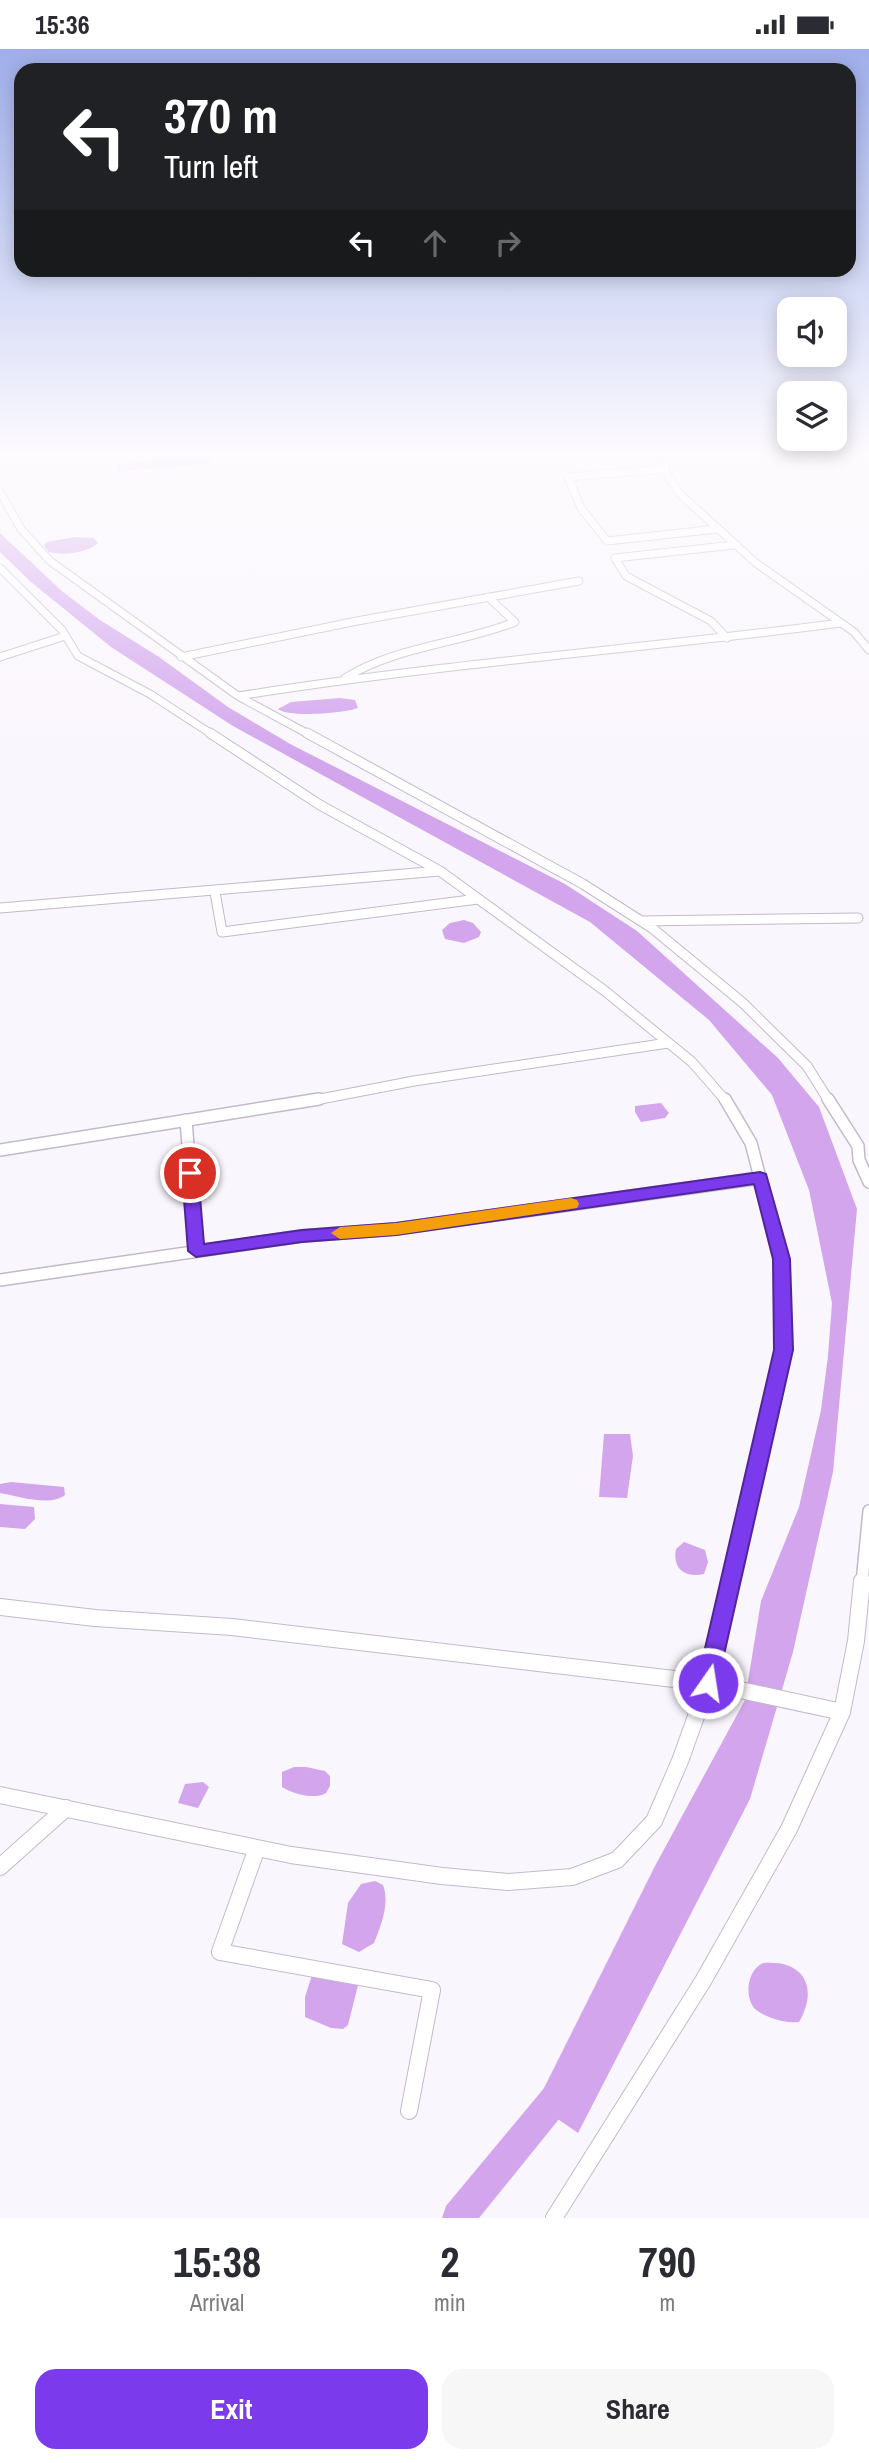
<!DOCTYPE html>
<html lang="en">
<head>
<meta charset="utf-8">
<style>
  :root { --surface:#fff; --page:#f7f7f7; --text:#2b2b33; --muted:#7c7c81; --accent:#7c3aed }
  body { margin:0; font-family:"Archivo Narrow",sans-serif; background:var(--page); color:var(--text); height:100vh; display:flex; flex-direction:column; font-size:26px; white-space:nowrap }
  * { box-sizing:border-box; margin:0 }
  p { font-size:23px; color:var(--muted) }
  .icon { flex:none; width:38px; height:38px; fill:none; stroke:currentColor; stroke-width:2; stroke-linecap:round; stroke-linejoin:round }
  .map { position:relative; height:2169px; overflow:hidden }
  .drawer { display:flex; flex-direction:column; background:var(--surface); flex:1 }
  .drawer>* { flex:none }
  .banner { position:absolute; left:14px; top:14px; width:842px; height:214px; border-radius:21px; box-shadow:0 4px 18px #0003; background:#202124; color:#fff; overflow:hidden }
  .fabs { position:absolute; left:777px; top:248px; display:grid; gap:14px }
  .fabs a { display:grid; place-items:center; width:70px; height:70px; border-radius:14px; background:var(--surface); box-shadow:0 4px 18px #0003; font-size:35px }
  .pin { position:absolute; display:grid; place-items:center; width:60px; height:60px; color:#fff; margin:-30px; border:4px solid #fff; border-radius:50%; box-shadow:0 2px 7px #0007 }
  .me { position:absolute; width:77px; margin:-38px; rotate:13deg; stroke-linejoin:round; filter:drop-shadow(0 0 5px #0008) }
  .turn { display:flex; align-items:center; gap:24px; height:147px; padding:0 35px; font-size:32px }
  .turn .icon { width:91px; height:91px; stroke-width:2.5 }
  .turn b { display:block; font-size:49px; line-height:60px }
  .lanes { display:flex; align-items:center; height:66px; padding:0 35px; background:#0003; justify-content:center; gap:35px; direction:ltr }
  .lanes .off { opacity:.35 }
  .eta { display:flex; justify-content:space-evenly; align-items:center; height:119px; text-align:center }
  .eta b { font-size:42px; font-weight:800; line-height:49px }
  .action { display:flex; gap:14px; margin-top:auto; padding:14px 35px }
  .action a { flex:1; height:80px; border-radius:21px; background:var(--accent); color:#fff; font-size:28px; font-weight:800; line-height:80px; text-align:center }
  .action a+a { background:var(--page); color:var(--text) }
  .status { display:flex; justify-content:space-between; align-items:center; height:49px; padding:0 35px; background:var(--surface); direction:ltr }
  .status svg { height:19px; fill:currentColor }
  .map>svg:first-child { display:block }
  .water { fill:#d2a5ed }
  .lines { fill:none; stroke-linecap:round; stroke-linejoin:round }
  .river { fill:#d2a5ed; fill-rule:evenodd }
  .minor-far3-casing { stroke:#c4b9cb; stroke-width:9 }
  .minor-far2-casing { stroke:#c4b9cb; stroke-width:11 }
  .minor-far1-casing { stroke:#c4b9cb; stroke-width:14 }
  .minor-casing { stroke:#c4b9cb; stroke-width:18 }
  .minor-far3 { stroke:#fff; stroke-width:7 }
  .minor-far2 { stroke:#fff; stroke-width:9 }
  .minor-far1 { stroke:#fff; stroke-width:11 }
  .minor { stroke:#fff; stroke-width:16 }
  .route { fill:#7c3aed; stroke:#51269a; stroke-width:2 }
  .slow { fill:#f59e0b }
</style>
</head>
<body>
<div class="status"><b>15:36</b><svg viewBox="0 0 49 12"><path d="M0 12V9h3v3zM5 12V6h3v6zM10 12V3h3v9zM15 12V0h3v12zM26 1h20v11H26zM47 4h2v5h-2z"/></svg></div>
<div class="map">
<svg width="869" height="2169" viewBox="0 0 869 2169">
  <rect width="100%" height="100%" fill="#faf6fd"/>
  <path class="water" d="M 174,408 L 209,408 L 213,414 L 117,423 L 117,416 Z
    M 0,484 L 63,543 L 100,571 L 159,608 L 228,658 L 292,696 L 565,835 L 637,882 L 778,1009 L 819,1058 L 857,1160 L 833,1423 L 793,1603 L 750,1750 L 578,2084 L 536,2055 L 655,1817 L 745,1651 L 761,1552 L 799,1458 L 821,1361 L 828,1307 L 832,1254 L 809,1141 L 772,1046 L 709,971 L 590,873 L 233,677 L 111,598 L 31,533 L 0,503 Z
    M 75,488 L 94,489 L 98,494 C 87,504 63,507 49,503 L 44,497 L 47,493 Z
    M 340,649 L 355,651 L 358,659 C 345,664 288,669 278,660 L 291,653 Z
    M 464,871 L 473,874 L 481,883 L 479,888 L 464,894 L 445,890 L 442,881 L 450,874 Z
    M 661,1054 L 669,1064 L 665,1069 L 641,1073 L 635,1063 L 635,1057 Z
    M 604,1385 L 630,1385 L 633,1407 L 627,1449 L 599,1448 Z
    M 11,1433 L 64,1438 L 65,1446 C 50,1458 18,1447 0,1444 L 0,1435 Z
    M 0,1455 L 34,1458 L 35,1470 L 25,1480 L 0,1478 Z
    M 684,1493 L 705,1501 L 708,1513 L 704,1525 C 686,1529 672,1521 676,1500 Z
    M 306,1718 L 325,1722 L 330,1727 L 330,1737 L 326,1744 C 314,1751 293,1745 282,1738 L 282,1723 L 294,1718 Z
    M 203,1733 L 209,1738 L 198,1759 L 178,1754 L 185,1735 Z
    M 375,1832 L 383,1836 C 390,1854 381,1877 374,1894 L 359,1903 L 342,1895 L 348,1854 L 361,1835 Z
    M 763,1914 C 804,1910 819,1939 799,1973 C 787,1975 764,1968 755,1960 C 744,1948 747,1921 763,1914 Z
    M 312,1926 L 358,1936 L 348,1976 L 343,1980 L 331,1979 L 305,1968 L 305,1948 Z"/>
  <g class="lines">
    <path class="river" d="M 561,2027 L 572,2032 L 577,2043 L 572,2054 L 479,2169 L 442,2169 L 446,2157 L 550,2032 Z"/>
    <g class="minor-far3-casing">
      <path id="minor-far3" d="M 670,408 L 665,415 L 665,422 L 680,445 L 756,514 L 854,583 L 869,601
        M 665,420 L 568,428 L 581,459 L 607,492 L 717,480
        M 0,443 L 21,480 L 50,512 L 238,647 C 438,615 640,600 841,574
        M 0,519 L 62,581 L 78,607 L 150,645 L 213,686
        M 727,589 L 711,572 L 626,527 L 615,509 L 734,496
        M 0,608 L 65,587
        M 181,608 L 357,572 L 579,532
        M 345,629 C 397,597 459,595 515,573 L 488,548
        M 238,647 L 310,686"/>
    </g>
    <g class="minor-far2-casing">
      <path id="minor-far2" d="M 210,684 L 320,756 L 440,822 L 605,942 L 692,1013 L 726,1052
        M 307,684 L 583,835 L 652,879 L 743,954 L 807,1017 L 829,1052
        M 215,843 L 222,883 L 478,850
        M 0,859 L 440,822
        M 641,872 L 858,869
        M 310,1052 L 414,1032 L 668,994"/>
    </g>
    <g class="minor-far1-casing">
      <path id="minor-far1" d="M 725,1050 L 751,1094 L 781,1210 L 784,1301 L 731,1534
        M 828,1050 L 858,1097 L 859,1111 L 869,1133
        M 186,1071 L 196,1202
        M 0,1101 L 319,1050
        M 0,1231 L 302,1187 L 396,1180 L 760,1129
        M 862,1534 L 869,1462"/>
    </g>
    <g class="minor-casing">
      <path id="minor" d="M 0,1558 L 95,1569 L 232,1578 L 708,1634 L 842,1663
        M 0,1746 L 291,1806 L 442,1827 L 508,1833 L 572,1828 L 617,1811 L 654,1772 L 680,1712 L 708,1634 L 731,1532
        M 257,1799 L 220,1903 L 432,1941 L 409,2062
        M 0,1818 L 66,1759
        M 554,2169 L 703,1932 L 789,1780 L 842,1663 L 856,1592 L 862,1532"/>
    </g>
    <use href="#minor-far3" class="minor-far3"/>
    <use href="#minor-far2" class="minor-far2"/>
    <use href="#minor-far1" class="minor-far1"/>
    <use href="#minor" class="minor"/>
  </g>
  <linearGradient id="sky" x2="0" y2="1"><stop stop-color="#9faeea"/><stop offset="0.57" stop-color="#fdfbfe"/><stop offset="1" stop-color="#fdfbfe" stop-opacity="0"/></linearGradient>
  <rect width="869" height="711" fill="url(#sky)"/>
  <path class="route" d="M 190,1118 L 198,1124 L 204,1195 L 302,1181 L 396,1174 L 760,1123 L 766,1125 L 790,1210 L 793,1301 L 716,1641 L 708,1643 L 700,1641 L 697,1634 L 774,1301 L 773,1210 L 754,1135 L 396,1186 L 302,1193 L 196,1208 L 188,1202 L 182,1124 Z"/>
  <path class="slow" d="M 571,1149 L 577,1151 L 579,1155 L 577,1159 L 396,1186 L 340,1190 L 331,1184 L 340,1178 L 396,1174 Z"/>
</svg>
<div class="fabs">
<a><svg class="icon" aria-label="sound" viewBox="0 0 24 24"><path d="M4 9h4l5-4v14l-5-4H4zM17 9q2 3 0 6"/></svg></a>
<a><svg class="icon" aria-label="layers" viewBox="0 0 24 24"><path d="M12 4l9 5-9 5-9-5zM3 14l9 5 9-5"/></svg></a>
</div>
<div class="pin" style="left:190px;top:1124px;background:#d93025"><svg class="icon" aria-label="arrive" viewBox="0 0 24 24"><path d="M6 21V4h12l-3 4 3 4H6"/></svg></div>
<svg class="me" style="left:708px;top:1634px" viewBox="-20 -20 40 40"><circle r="17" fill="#7c3aed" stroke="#fff" stroke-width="3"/><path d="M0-11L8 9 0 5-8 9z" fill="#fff"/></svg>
<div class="banner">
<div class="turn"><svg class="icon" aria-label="left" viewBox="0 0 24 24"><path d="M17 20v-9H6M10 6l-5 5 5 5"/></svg><div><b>370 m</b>Turn left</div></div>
<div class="lanes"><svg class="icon" aria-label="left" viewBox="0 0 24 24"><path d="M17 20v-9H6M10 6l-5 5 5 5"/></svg><svg class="icon off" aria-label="ahead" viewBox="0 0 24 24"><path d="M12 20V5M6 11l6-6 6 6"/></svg><svg class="icon off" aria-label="right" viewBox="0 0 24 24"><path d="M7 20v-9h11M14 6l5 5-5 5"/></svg></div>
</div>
</div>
<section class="drawer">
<div class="eta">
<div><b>15:38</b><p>Arrival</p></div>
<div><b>2</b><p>min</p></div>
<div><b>790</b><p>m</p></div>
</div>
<div class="action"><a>Exit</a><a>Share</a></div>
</section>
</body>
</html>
